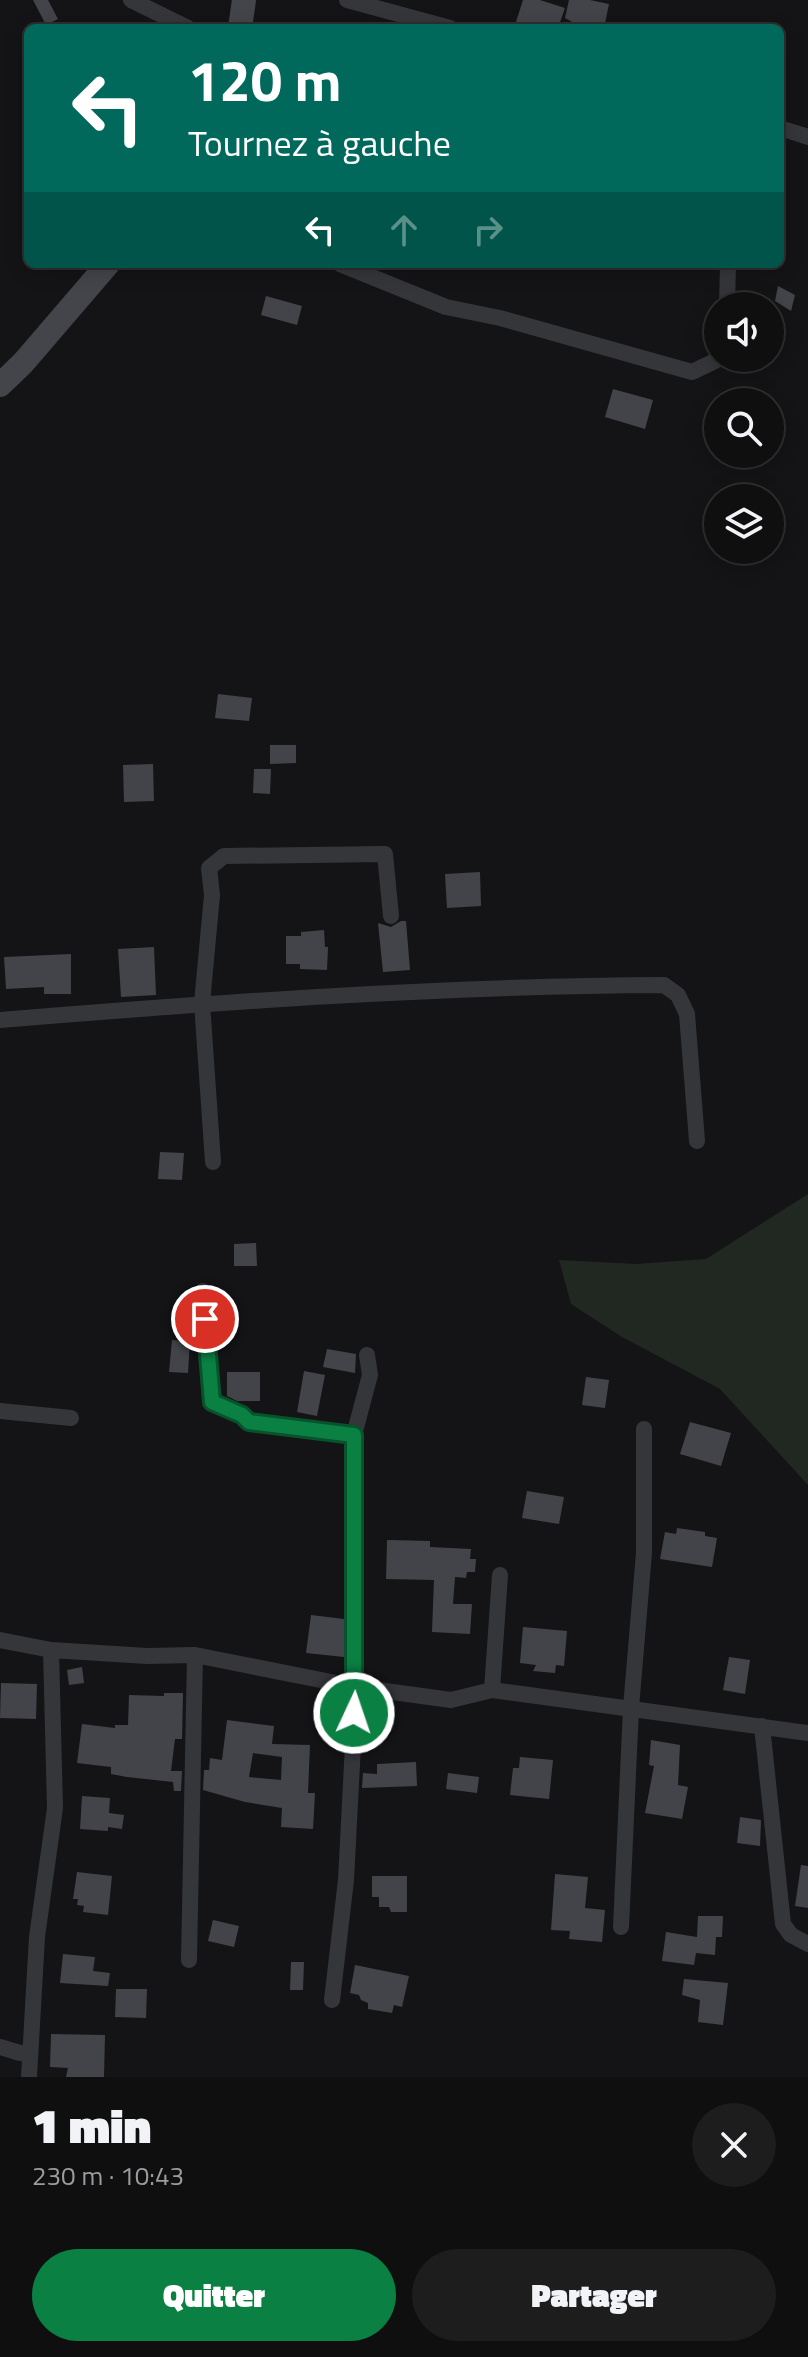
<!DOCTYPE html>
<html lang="fr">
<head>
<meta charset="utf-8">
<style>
  :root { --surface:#0f0f10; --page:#1d1d1e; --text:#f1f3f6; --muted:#9b9c9f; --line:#2f2f30; --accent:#0b8043 }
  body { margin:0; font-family:"Titillium Web",sans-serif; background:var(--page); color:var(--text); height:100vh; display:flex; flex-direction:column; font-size:30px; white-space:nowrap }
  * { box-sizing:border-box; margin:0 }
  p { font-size:26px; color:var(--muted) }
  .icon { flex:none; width:44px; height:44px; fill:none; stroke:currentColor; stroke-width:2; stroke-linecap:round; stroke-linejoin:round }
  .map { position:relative; height:2077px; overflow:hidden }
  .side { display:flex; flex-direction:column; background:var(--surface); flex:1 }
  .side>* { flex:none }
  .top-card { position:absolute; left:24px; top:24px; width:760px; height:244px; border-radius:12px; box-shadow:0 4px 20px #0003,0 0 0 2px var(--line); background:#00695c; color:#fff; overflow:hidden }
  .fabs { position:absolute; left:704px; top:292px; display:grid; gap:16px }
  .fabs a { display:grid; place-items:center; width:80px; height:80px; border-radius:50%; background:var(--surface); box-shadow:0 4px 20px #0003,0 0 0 2px var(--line); font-size:40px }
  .pin { position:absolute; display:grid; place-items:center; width:68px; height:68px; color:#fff; margin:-34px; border:4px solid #fff; border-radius:50%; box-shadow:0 2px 8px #0007 }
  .me { position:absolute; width:88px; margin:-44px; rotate:3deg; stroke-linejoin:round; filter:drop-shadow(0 0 6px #0008) }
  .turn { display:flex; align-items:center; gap:28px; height:168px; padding:0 32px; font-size:36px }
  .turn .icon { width:104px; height:104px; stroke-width:2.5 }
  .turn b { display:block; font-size:56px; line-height:68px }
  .lanes { display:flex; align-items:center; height:76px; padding:0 32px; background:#0003; justify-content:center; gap:40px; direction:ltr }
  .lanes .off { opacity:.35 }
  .round { display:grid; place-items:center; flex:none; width:84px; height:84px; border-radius:42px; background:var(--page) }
  .head { display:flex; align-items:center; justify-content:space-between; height:136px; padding:0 32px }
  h1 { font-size:48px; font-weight:800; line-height:60px }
  .button { display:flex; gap:16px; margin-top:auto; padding:16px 32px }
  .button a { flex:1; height:92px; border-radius:48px; background:var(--accent); color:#fff; font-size:32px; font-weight:800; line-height:92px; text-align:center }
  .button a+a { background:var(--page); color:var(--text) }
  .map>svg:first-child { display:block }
  .green { fill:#202821 }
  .building { fill:#434449; fill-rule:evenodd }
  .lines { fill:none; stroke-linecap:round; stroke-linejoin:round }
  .street { stroke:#35363a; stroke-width:16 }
  .secondary { stroke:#43454a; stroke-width:24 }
  .route-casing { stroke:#07532c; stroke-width:20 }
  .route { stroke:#0b8043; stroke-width:14 }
</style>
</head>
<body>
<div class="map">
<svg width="808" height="2077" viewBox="0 0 808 2077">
  <rect width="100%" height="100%" fill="#141416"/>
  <path class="green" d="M 808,1194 L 808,1485 L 720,1389 L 622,1337 L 571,1304 L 559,1260 L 636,1264 L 706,1259 Z"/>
  <path class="building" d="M 33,0 L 48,0 L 58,19 L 46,25 Z
    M 523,0 L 540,0 L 565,8 L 558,28 L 524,28 L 515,25 Z
    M 569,0 L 590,0 L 609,4 L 604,28 L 583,28 L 565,18 Z
    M 778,286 L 795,295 L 791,311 L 775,301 Z
    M 266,296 L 302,306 L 297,325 L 261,315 Z
    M 613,389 L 653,400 L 645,429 L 605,417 Z
    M 218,694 L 252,698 L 249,721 L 215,718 Z
    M 270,745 L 296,745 L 296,763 L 270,764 Z
    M 153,764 L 154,801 L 124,802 L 123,765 Z
    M 254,769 L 271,769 L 270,794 L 253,793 Z
    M 480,872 L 481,906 L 447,908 L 445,874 Z
    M 401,921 L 406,921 L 410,970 L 383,972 L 378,923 L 391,927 Z
    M 324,930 L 325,947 L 328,947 L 327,970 L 300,969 L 300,964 L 286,964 L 286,936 L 301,936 L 301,932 Z
    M 154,947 L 156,995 L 121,997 L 118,949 Z
    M 71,954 L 71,994 L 44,994 L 44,987 L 6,989 L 4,957 Z
    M 160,1152 L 184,1153 L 182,1180 L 158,1179 Z
    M 256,1243 L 257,1266 L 234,1266 L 234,1244 Z
    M 172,1340 L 190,1341 L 188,1373 L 169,1372 Z
    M 327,1349 L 356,1354 L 355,1373 L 323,1367 Z
    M 304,1371 L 325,1375 L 317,1416 L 297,1412 Z
    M 227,1372 L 260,1372 L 260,1401 L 237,1401 L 227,1396 Z
    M 586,1377 L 609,1380 L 605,1408 L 582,1405 Z
    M 690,1422 L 731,1433 L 721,1466 L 680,1454 Z
    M 527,1491 L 564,1497 L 559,1524 L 522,1518 Z
    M 677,1528 L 705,1532 L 705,1536 L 717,1538 L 712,1567 L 660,1559 L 665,1532 L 676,1534 Z
    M 387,1540 L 430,1541 L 430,1547 L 471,1549 L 470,1559 L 476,1559 L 475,1572 L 467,1572 L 466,1578 L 455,1577 L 453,1604 L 472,1604 L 470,1634 L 432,1632 L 434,1580 L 386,1579 Z
    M 311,1615 L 344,1619 L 344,1657 L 306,1653 Z
    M 523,1627 L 567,1631 L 564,1666 L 556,1665 L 555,1673 L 533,1671 L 536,1665 L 520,1663 Z
    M 729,1657 L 750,1660 L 745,1694 L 723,1690 Z
    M 82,1667 L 84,1683 L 69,1685 L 67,1670 Z
    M 1,1683 L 37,1684 L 36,1719 L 0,1718 Z
    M 164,1693 L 183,1693 L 182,1739 L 175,1739 L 171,1771 L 182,1771 L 181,1791 L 174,1791 L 173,1782 L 127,1777 L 111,1774 L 111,1767 L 77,1763 L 82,1724 L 115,1728 L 115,1725 L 128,1725 L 129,1695 L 164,1696 Z
    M 227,1720 L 274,1726 L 272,1744 L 310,1745 L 308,1793 L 315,1793 L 313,1829 L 281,1827 L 282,1808 L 245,1802 L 203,1790 L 204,1770 L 209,1770 L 210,1758 L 222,1760 ZM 253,1753 L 282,1757 L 281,1780 L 249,1777 Z
    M 651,1740 L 680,1745 L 678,1785 L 688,1787 L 682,1819 L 645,1813 L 654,1766 L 649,1765 Z
    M 520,1757 L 553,1760 L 549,1799 L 510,1795 L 513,1768 L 519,1768 Z
    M 416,1762 L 417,1786 L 362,1788 L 363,1773 L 377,1774 L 377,1764 Z
    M 448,1773 L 479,1777 L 477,1793 L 446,1789 Z
    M 82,1796 L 110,1798 L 109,1813 L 124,1815 L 122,1829 L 108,1827 L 108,1831 L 80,1829 Z
    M 740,1817 L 761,1820 L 760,1846 L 737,1843 Z
    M 801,1865 L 808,1866 L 808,1908 L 795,1906 Z
    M 77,1872 L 112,1876 L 108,1915 L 83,1912 L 84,1906 L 77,1905 L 78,1899 L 73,1899 Z
    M 555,1874 L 588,1877 L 585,1908 L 605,1910 L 602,1942 L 569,1939 L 570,1931 L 551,1930 Z
    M 372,1876 L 407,1876 L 407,1912 L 391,1912 L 389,1907 L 379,1907 L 379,1897 L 372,1897 Z
    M 698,1916 L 723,1916 L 722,1937 L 716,1937 L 715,1955 L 696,1953 L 694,1965 L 662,1961 L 666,1932 L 697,1937 Z
    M 213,1920 L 239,1926 L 234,1947 L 208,1941 Z
    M 63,1954 L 95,1957 L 93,1971 L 110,1973 L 108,1986 L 60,1983 Z
    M 291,1962 L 304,1962 L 303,1990 L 290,1990 Z
    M 355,1965 L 409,1976 L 402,2007 L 394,2005 L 392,2013 L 368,2009 L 368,2003 L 361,2000 L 359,1995 L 350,1993 Z
    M 684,1979 L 728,1983 L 723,2025 L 698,2022 L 700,2000 L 682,1995 Z
    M 116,1989 L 147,1989 L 146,2018 L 115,2017 Z
    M 51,2034 L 105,2035 L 104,2077 L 66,2077 L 68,2068 L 50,2067 Z"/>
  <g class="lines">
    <path class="street" d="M 131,0 L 188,28
      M 347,0 L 450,28
      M 780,128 L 808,137
      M 340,264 L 446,307 L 500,318 L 692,372 L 715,361 L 718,356
      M 727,306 L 728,264
      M 0,1020 C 221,1002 442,986 664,985 L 678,995 L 687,1014 L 697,1141
      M 213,1162 L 202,1003 L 212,895 L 209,868 L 224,856 L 385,854 L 391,916
      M 203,1291 L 212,1402 L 242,1415 L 249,1422 L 354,1435 L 356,1687 L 346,1880 L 332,2000
      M 0,1411 L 71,1418
      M 354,1435 L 370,1375 L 367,1355
      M 0,1640 L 51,1650 L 147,1656 L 195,1655 L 356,1687 L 451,1700 L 492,1690 L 808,1733
      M 492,1690 L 500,1575
      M 762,1726 L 783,1924 L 791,1935 L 808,1944
      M 621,1927 L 631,1708 L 644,1553 L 644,1429
      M 189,1960 L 195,1655
      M 0,2047 L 20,2053 L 30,2053
      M 29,2077 L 37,1937 L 55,1808 L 51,1650"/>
    <path class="secondary" d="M 240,28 L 244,0
      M 0,385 L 23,363 L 108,264"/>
  </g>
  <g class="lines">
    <g class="route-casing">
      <path id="route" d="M 205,1319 L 212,1402 L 242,1415 L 249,1422 L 354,1435 L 354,1713"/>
    </g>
    <use href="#route" class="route"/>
  </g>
</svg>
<div class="fabs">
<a><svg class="icon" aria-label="sound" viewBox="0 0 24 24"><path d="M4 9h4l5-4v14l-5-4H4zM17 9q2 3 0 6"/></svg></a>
<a><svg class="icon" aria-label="search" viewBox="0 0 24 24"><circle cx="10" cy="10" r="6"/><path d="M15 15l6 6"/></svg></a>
<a><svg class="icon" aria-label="layers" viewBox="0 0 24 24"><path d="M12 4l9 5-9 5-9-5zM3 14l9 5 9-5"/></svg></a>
</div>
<div class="pin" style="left:205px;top:1319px;background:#d93025"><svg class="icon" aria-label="arrive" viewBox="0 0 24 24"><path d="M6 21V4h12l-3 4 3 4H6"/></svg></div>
<svg class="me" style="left:354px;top:1713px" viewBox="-20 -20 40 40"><circle r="17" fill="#0b8043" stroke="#fff" stroke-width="3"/><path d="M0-11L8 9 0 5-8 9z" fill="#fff"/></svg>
<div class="top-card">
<div class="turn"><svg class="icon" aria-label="left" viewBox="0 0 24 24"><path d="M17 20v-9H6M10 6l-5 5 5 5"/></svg><div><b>120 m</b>Tournez à gauche</div></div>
<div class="lanes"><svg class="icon" aria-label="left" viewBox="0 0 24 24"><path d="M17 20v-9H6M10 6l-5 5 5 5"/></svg><svg class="icon off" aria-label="ahead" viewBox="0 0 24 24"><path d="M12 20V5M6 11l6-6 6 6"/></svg><svg class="icon off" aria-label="right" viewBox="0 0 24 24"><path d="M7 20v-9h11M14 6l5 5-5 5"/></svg></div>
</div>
</div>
<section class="side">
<div class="head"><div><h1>1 min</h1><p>230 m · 10:43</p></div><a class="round"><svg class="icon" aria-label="close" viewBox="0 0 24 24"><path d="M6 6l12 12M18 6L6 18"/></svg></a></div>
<div class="button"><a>Quitter</a><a>Partager</a></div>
</section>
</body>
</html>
